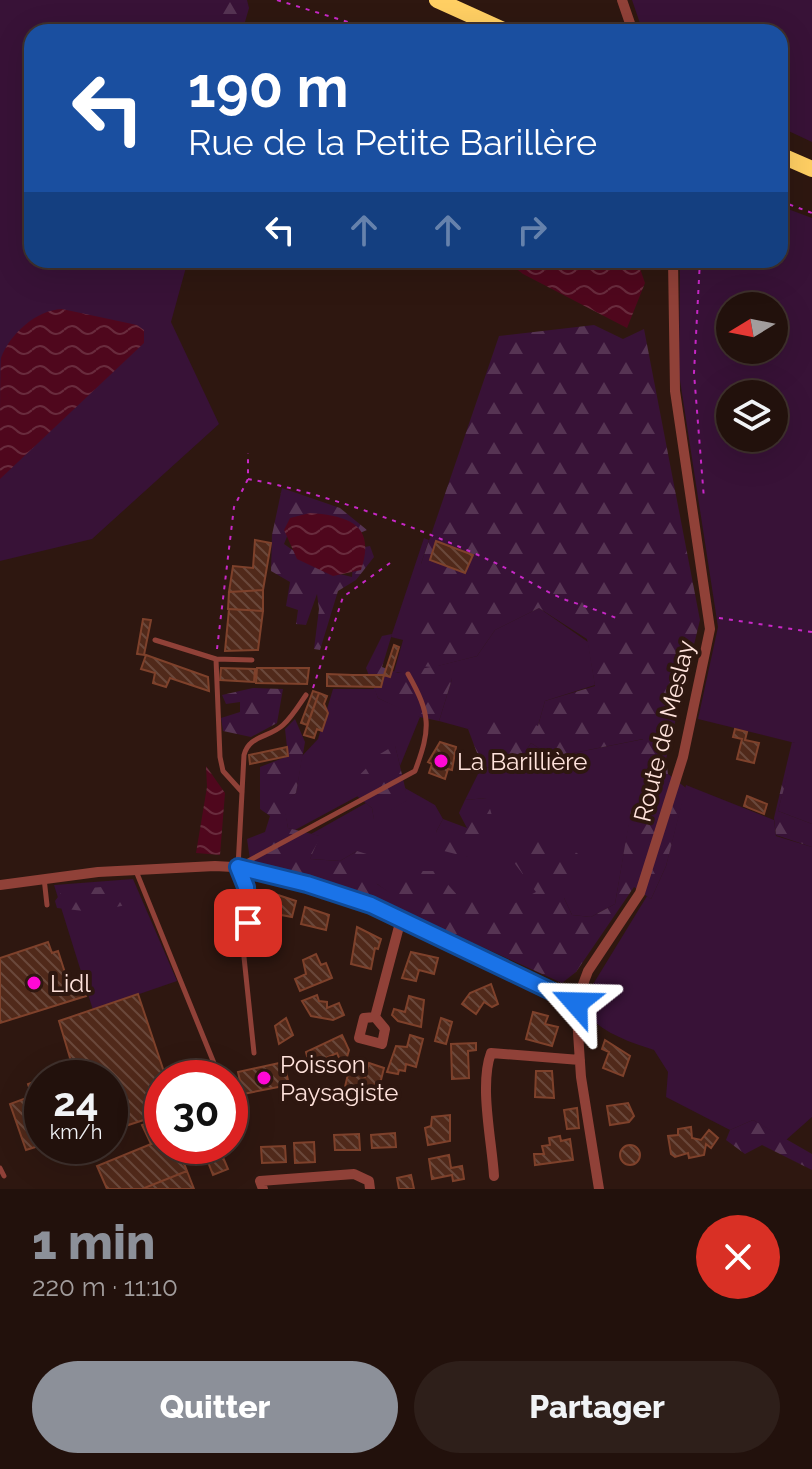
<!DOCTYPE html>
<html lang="fr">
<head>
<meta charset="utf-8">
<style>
  :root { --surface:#22110c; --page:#2e1f1a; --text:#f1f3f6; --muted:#a29d9d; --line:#3f312d; --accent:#8c9099 }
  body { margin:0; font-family:Raleway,sans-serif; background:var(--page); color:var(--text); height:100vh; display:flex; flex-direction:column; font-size:30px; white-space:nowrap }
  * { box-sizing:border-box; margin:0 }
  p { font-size:26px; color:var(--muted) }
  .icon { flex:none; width:44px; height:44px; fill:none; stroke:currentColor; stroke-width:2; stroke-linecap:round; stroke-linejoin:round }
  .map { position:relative; height:1189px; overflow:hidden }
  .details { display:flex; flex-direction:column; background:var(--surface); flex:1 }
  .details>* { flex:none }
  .top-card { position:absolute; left:24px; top:24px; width:764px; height:244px; border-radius:24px; box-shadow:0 8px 32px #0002,0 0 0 2px var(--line); background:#1a4fa0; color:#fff; overflow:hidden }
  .needle { width:52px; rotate:260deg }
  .controls { position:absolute; left:716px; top:292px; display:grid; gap:16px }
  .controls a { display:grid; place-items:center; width:72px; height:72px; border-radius:50%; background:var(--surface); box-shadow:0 8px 32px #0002,0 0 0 2px var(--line); font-size:40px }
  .speed { position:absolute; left:24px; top:1060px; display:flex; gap:16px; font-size:40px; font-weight:700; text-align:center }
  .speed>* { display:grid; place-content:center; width:104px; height:104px; border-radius:50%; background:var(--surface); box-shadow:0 8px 32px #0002,0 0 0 2px var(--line); line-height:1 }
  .speed small { font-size:20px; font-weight:400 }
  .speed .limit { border:12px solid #d22; background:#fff; color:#111 }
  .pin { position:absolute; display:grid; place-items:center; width:68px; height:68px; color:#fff; margin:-34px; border-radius:16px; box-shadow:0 4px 12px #0006 }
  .me { position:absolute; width:88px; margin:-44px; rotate:295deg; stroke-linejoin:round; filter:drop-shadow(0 0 6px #0008) }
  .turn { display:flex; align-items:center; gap:28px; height:168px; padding:0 32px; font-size:36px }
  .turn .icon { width:104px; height:104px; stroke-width:2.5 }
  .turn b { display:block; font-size:56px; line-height:68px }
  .lanes { display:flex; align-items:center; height:76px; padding:0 32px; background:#0003; justify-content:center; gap:40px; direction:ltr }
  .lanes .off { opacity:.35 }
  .round { display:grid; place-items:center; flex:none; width:84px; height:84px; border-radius:42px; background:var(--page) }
  .headline { display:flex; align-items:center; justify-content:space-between; height:136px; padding:0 32px }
  h1 { font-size:48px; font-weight:800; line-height:60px; color:var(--accent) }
  .cta { display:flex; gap:16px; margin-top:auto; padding:16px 32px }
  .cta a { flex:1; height:92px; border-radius:48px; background:var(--accent); color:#fff; font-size:32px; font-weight:800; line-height:92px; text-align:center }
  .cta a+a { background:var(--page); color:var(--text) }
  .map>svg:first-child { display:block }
  .green { fill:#381237; fill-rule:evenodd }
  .forest { fill:url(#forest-firs) }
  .water { fill:url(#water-waves) }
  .building { fill:url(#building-back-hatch); stroke:#7e412b; stroke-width:2 }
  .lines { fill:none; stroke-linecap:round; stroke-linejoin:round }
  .path { stroke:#c828c7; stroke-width:2; stroke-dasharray:4 6; stroke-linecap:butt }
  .service { stroke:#904138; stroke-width:5 }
  .minor { stroke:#904138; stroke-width:10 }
  .primary { stroke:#ffcf63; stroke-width:16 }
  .route-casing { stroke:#114b97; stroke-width:20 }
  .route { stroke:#1a73e8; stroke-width:14 }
  .poi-dot { fill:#ff08d6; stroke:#2e1710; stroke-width:3 }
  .labels { text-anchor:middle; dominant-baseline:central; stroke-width:8; stroke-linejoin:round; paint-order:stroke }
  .street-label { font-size:24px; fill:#ffe3dc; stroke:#2e1710 }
  .poi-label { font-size:24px; fill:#ffe3dc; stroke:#2e1710; text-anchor:start }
</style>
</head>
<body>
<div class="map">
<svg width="812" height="1189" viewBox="0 0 812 1189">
  <defs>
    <pattern id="forest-firs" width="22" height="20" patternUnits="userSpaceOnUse" patternTransform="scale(2)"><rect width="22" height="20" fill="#381237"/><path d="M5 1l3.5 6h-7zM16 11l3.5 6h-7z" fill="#563453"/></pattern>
    <pattern id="water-waves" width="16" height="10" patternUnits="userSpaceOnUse" patternTransform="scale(2)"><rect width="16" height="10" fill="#4f071d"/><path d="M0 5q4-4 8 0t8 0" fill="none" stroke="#692b3d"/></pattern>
    <pattern id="building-back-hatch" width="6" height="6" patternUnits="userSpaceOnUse" patternTransform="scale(2)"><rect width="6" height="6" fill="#50291a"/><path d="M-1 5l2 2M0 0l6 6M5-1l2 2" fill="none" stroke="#6a483b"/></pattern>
  </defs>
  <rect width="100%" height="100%" fill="#2e1710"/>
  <path class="green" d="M 0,0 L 247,0 L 249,8 L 217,32 L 32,32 L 32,260 L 188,260 L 171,322 L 219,424 L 92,539 L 0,561 Z
    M 632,0 L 812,0 L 812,142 L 780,127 L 780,32 L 643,32 Z
    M 780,206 L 812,218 L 812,824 L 778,811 L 795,743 L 698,719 L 718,627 L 679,374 L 680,260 L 780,260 ZM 730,306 L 774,306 L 774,350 L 730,350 ZM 730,394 L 774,394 L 774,438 L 730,438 Z
    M 424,538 L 429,540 L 421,564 L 437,666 L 477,656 L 495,630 L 539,608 L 588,642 L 595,685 L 545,701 L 538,726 L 468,729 L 439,721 L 452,679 L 394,672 L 403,640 L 391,637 Z
    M 333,689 L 375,689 L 378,698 L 420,717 L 400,766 L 395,746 L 348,788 L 358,796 L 295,830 L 288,828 L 283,803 L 296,793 L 302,756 L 318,739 Z
    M 644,739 L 615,904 L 591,917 L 572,915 L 564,898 L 537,892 L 505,927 L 392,895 L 377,884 L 357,851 L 340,861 L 310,859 L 319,836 L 311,834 L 366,803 L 372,808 L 374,819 L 407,800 L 405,788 L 435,805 L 443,819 L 436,832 L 467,857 L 487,798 L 465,800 L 482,766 L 511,773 L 531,743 L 553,757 Z
    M 686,785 L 774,820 L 776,836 L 812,847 L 812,1117 L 786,1140 L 753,1120 L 730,1130 L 666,1097 L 668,1072 L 654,1050 C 629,1042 603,1033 585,1013 L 592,986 L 647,896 L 651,899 L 666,866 Z
    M 133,879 L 177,981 L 93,1010 L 54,885 Z"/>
  <path class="forest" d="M 226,0 L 240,1 L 249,8 L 242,32 L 211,32 Z
    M 594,325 L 623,339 L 644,329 L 700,620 L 666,759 L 668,774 L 686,788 L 666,866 L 651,899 L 634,887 L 576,972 L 562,983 L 372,897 L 251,866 L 247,839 L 265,832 L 270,816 L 260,809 L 260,767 L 288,756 L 285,729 L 295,719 L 305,742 L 296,793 L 284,803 L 288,828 L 320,836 L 310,859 L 340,861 L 357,851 L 373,856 L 377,884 L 392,894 L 405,871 L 436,871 L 458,896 L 489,900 L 505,926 L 511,905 L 536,892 L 507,853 L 529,828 L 554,837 L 581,856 L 583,878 L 564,898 L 572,915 L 591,917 L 615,904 L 643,739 L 553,757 L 531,743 L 511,773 L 482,766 L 468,729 L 504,712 L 538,726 L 545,701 L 595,686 L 587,639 L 539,608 L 495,630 L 477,656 L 438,666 L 452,679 L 439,721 L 415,716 L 378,698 L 366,668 L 382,636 L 392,634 L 382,667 L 398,673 L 431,667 L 420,666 L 421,564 L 499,336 Z
    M 282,488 L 340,508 L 367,530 L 355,535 L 294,519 L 284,544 L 320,569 L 352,577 L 354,549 L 370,546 L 374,557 L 356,580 L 338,591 L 320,650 L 314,649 L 319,609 L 317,594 L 306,625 L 296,624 L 298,610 L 286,606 L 290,582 L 271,571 L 272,535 Z
    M 253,688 L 283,689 L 277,723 L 251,737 L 223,731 L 221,718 L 240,712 L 240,702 L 226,704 L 222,695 Z
    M 792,742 L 796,743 L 778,811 L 812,824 L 812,847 L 776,835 L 774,818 Z
    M 395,745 L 408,800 L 374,820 L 372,808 L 347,788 L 380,754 Z
    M 487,798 L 498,837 L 467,857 L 444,851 L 436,832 L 443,819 L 467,828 L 459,813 L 465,800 Z
    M 128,885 L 135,891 L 135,903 L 93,912 L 57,908 L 55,901 L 63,890 Z
    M 753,1120 L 812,1154 L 812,1170 L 762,1145 L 745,1154 L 726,1140 L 730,1130 Z"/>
  <path class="water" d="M 505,260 L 637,260 L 645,283 L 627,328 L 523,274 Z
    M 62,309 L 137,325 L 144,330 L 144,343 L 0,479 C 0,458 0,372 1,358 C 10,334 36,310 62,309 Z
    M 310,513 C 350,516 376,525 361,570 L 333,576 L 297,559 L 284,530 L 290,518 Z
    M 206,766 L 225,793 L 220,855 L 196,853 L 207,787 Z"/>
  <path class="building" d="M 255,540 L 271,543 L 263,590 L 229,592 L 233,566 L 253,568 Z
    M 436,541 L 473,555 L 465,573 L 430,560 Z
    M 263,590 L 263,611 L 228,609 L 229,592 Z
    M 229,609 L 263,611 L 258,650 L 225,651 Z
    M 143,619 L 151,620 L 144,655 L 137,654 Z
    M 394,645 L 399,647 L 390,677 L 384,675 Z
    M 146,655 L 208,677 L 209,691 L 170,678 L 166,687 L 153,683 L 155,673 L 141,669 Z
    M 221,668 L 255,669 L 254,682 L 220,680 Z
    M 257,668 L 309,668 L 307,684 L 256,683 Z
    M 327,674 L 353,675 L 384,675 L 381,687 L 327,686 Z
    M 313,691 L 319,693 L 307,725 L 301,723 Z
    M 319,693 L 327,696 L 324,704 L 328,713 L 322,731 L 317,729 L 314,738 L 304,735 Z
    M 735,729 L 747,732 L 745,740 L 759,743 L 754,763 L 737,759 L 742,739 L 733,737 Z
    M 440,742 L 456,747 L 452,770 L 448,769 L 445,779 L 429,773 L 432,764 L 428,762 Z
    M 287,747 L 288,756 L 250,764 L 249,755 Z
    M 747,796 L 767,804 L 764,814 L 744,806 Z
    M 272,893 L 296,901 L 292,917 L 281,915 L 277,931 L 269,928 L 266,915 Z
    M 305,907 L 329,915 L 326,930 L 301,924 Z
    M 357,927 L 381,939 L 378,949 L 375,948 L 371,969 L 351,964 Z
    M 48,942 L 52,953 L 58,951 L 69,985 L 81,981 L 86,996 L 0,1023 L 0,958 Z
    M 411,952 L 438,958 L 434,974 L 419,970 L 416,981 L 402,978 Z
    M 316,954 L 321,965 L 326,963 L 332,978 L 300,991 L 295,979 L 306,974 L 303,960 Z
    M 491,984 L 498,1004 L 492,1007 L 484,1002 L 476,1014 L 462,1004 L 470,993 Z
    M 138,994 L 166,1078 L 162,1078 L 162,1114 L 110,1131 L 110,1078 L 44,1078 L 73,1068 L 59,1021 Z
    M 317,995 L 319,1001 L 327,1002 L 327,1008 L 339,1003 L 344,1015 L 333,1020 L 311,1016 L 302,1001 Z
    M 409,996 L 424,1000 L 421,1027 L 398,1021 L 392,1015 L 394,1009 L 405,1012 Z
    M 533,1012 L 548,1016 L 545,1024 L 558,1027 L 552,1046 L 526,1039 Z
    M 286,1018 L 293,1035 L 279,1044 L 275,1026 Z
    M 441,1018 L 452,1022 L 446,1044 L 435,1041 Z
    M 342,1035 L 349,1050 L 347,1057 L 340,1060 L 337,1053 L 326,1058 L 328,1061 L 311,1072 L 306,1052 Z
    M 410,1035 L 423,1039 L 416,1067 L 406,1064 L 405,1071 L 399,1070 L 398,1074 L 387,1072 L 396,1046 L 407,1047 Z
    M 605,1040 L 630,1056 L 623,1076 L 603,1068 L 609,1052 L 602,1049 Z
    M 476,1043 L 476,1050 L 468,1051 L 469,1078 L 452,1079 L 451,1044 Z
    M 284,1062 L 289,1085 L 243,1094 L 238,1072 Z
    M 369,1063 L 384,1068 L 381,1080 L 358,1095 L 344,1091 L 349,1070 L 365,1077 Z
    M 536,1071 L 552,1071 L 554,1098 L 535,1097 Z
    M 42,1079 L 42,1145 L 26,1150 L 10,1104 L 32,1096 L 28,1084 Z
    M 628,1103 L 634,1116 L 629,1122 L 610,1125 L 607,1106 Z
    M 577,1108 L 579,1128 L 567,1129 L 564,1110 Z
    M 450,1115 L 450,1141 L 428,1145 L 425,1128 L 431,1126 L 432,1117 Z
    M 162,1118 L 162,1139 L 151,1144 L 142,1125 Z
    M 691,1127 L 692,1138 L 701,1140 L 709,1130 L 718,1138 L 711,1148 L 706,1144 L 704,1155 L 689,1158 L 688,1153 L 675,1157 L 671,1154 L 668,1136 L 678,1135 L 678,1129 Z
    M 395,1133 L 396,1147 L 372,1148 L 371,1135 Z
    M 359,1134 L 360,1150 L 335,1150 L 334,1135 Z
    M 560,1136 L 561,1141 L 570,1139 L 573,1160 L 535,1165 L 534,1154 L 544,1154 L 542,1146 L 550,1145 L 549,1138 Z
    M 161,1140 L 162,1146 L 177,1146 L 187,1171 L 142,1189 L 107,1189 L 97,1166 Z
    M 314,1142 L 315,1162 L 295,1163 L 294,1143 Z
    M620 1155a10 10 0 1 1 20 0a10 10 0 1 1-20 0Z
    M 177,1146 L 189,1146 L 195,1160 L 184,1164 Z
    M 285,1146 L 286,1162 L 262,1163 L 261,1147 Z
    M 219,1148 L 228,1169 L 213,1175 L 205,1154 Z
    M 449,1155 L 451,1168 L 462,1166 L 464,1179 L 453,1181 L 452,1175 L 432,1179 L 429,1159 Z
    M 187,1171 L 194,1189 L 142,1189 Z
    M 411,1175 L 414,1189 L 399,1189 L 397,1178 Z"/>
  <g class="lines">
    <path class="path" d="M 277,0 L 380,32
      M 780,201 L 812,213
      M 700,260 L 694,373 L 704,499
      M 248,479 C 322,492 423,529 491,561 C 516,572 540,590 566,600 C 584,606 601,611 618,619
      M 719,618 L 812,632
      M 217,649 L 234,507 L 248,479 L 248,453
      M 313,688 L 343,597 L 390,563"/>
    <path class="service" d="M 155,640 L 216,659 L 220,757 L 223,771 L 242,792
      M 216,659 L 252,660
      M 239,866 L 415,771 C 431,728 431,715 408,674
      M 136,871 L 220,1078
      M 44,878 L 47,905
      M 254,1053 L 244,957 L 246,887 L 238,867 L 244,755 C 249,735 269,738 283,725 C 292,717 299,705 306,695
      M 0,1168 L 4,1176"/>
    <path class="minor" d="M 622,0 L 633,32
      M 0,885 L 98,872 L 215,866 L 251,868 L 371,905 L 576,1003
      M 375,1017 L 385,1029 L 382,1044 L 359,1038 L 364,1018 L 375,1017 L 401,919
      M 494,1176 C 492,1142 479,1085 491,1053 L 580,1060
      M 263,1189 L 260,1181 L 354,1174 L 369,1181 L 370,1189
      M 599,1189 L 581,1077 L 576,1003 L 588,971 L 640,893 L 683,757 L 710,629 L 675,391 L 673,260"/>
    <path class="primary" d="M 437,0 L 508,32
      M 780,155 L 812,169"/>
  </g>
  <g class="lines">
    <g class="route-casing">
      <path id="route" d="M 248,923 L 246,887 L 238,867 L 307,884 L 371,905 L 576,1003"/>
    </g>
    <use href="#route" class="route"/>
  </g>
  <g class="poi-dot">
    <circle cx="441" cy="761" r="8"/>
    <circle cx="34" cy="983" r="8"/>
    <circle cx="264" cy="1078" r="8"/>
  </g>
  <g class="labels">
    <g class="street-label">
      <text transform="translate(664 731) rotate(-76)">Route de Meslay</text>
    </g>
    <g class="poi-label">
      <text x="457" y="761">La Barillière</text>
      <text x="50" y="983">Lidl</text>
      <text x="280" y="1064">Poisson<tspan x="280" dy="28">Paysagiste</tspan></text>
    </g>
  </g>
</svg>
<div class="controls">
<a><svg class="needle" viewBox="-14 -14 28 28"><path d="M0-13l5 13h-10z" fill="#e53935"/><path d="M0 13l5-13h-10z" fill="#a29d9d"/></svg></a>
<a><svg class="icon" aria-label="layers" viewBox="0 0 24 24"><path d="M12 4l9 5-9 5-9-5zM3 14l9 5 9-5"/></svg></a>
</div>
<div class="speed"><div>24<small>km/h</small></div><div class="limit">30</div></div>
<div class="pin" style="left:248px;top:923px;background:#d93025"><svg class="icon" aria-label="arrive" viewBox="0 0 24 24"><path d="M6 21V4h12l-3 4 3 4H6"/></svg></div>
<svg class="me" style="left:576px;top:1003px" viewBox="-20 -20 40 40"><path d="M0-17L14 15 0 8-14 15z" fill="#1a73e8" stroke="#fff" stroke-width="4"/></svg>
<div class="top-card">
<div class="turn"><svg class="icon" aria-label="left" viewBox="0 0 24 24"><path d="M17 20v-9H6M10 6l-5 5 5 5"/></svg><div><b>190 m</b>Rue de la Petite Barillère</div></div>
<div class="lanes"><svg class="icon" aria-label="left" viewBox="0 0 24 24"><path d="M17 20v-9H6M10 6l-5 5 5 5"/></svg><svg class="icon off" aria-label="ahead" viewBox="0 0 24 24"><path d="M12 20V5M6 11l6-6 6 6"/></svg><svg class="icon off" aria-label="ahead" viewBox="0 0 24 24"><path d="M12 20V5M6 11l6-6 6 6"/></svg><svg class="icon off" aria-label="right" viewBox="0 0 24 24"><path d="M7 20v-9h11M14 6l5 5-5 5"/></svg></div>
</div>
</div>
<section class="details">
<div class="headline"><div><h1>1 min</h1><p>220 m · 11:10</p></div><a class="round" style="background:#d93025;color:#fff"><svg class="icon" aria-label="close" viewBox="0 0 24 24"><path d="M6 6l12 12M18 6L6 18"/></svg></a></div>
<div class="cta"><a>Quitter</a><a>Partager</a></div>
</section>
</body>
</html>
